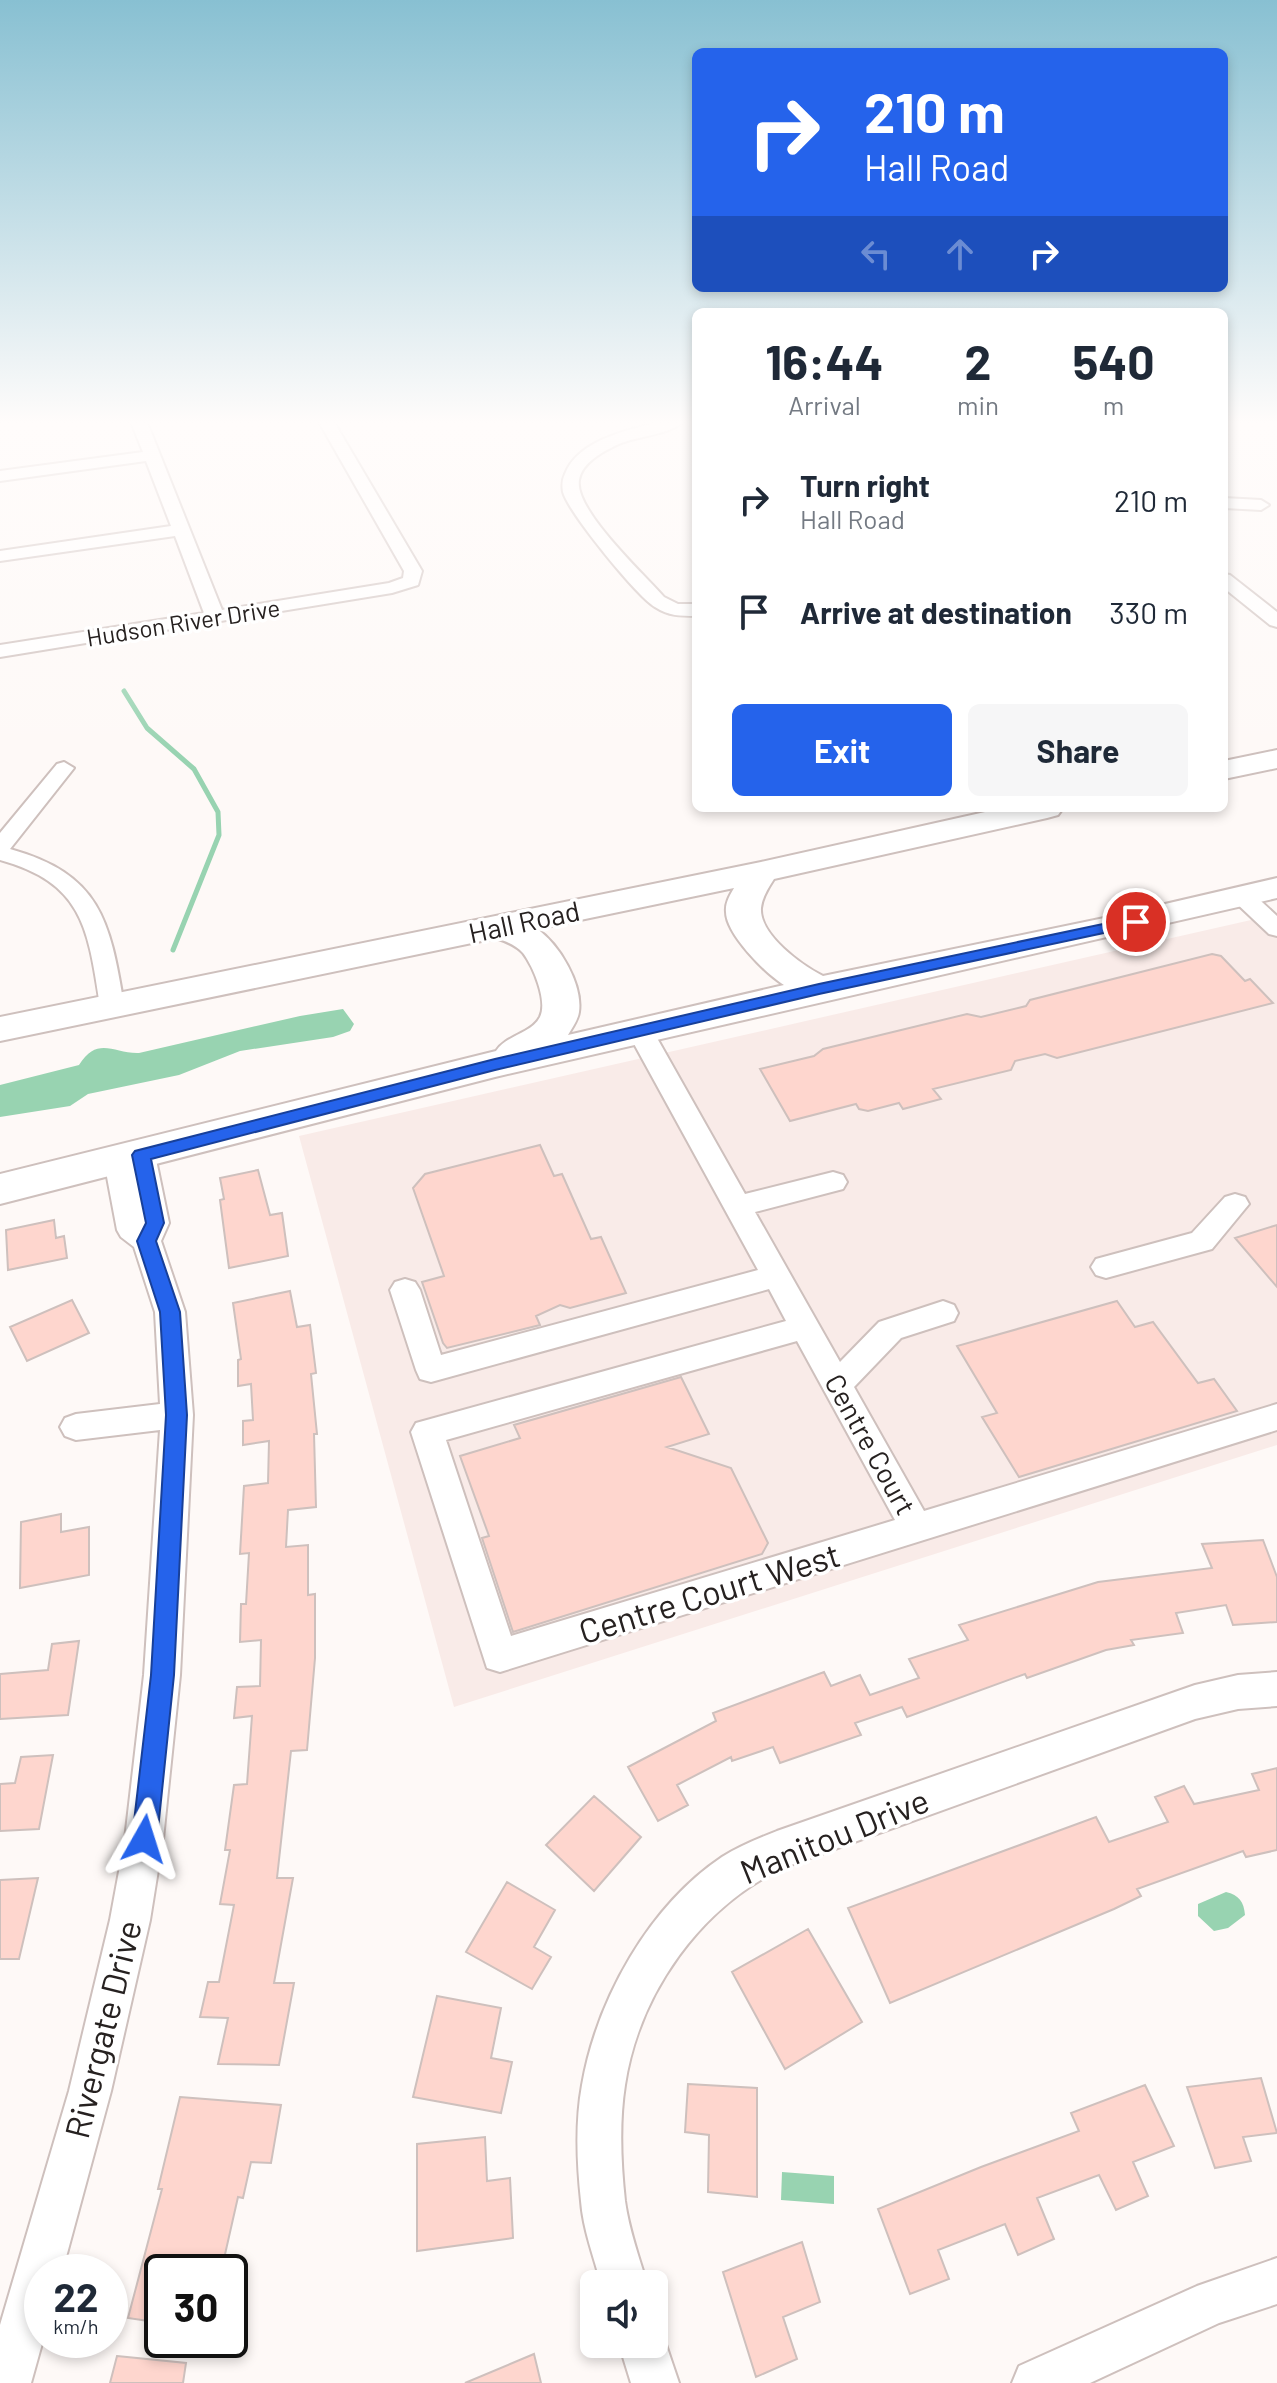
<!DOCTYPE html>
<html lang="en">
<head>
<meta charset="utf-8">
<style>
  :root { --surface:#fff; --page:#f6f6f7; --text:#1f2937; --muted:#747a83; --accent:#2563eb }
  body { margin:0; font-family:Barlow,sans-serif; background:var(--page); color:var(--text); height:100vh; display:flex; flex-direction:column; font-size:30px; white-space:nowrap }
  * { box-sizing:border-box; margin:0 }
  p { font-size:26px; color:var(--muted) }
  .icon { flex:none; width:44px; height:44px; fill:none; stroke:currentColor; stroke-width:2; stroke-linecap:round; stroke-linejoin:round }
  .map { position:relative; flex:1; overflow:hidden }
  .side { position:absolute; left:692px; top:308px; width:536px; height:504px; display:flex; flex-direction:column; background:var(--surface); border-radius:12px; box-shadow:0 4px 12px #0003 }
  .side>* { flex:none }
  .banner { position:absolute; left:692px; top:48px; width:536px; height:244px; border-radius:12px; box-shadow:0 4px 12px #0003; background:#2563eb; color:#fff; overflow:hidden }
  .buttons { position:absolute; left:580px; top:2270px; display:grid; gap:16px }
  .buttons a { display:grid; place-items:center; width:88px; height:88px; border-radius:12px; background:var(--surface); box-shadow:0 4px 12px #0003; font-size:40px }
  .speed { position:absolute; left:24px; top:2254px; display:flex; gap:16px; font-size:40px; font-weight:700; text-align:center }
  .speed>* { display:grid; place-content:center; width:104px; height:104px; border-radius:50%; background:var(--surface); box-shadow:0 4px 12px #0003; line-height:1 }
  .speed small { font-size:20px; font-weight:400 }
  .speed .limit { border:4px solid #111; border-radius:12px; background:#fff; color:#111 }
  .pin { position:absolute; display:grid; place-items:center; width:68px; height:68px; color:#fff; margin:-34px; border:4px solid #fff; border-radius:50%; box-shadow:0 2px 8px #0007 }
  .me { position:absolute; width:88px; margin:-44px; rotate:6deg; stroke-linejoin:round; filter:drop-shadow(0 0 6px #0008) }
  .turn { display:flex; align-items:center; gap:28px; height:168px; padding:0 40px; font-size:36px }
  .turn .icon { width:104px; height:104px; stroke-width:2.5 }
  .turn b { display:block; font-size:56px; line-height:68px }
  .lanes { display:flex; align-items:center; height:76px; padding:0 40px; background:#0003; justify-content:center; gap:40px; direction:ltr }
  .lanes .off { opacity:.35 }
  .eta { display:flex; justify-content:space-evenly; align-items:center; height:136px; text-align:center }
  .eta b { font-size:48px; font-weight:700; line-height:56px }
  .button { display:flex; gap:16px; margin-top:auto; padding:16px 40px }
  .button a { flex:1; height:92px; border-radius:12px; background:var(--accent); color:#fff; font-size:32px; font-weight:700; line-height:92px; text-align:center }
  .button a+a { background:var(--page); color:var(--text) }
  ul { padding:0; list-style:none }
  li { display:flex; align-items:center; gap:24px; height:112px; padding:0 40px }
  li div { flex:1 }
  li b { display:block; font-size:30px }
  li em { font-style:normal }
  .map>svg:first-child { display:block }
  .built { fill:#f9ebe8 }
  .water { fill:#98d3b1 }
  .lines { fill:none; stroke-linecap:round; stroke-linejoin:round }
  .stream { stroke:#98d3b1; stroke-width:5 }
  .building { fill:#fed6ce; stroke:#cec0bd; stroke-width:2 }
  .minor-casing { stroke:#cec0bd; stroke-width:4 }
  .highway-casing { stroke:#cec0bd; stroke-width:4 }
  .minor { fill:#fff; fill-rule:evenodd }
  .highway { fill:#fff; fill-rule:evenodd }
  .route { fill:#2563eb; stroke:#184099; stroke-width:2 }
  .labels { text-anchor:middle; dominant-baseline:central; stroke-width:7; stroke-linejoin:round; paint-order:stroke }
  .far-street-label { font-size:24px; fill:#262120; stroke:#fff }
  .street-label { font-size:28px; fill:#262120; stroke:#fff }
  .near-street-label { font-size:34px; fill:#262120; stroke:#fff }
</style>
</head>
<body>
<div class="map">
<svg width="1277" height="2383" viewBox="0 0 1277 2383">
  <rect width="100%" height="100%" fill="#fef9f7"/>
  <path class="built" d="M 1277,914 L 1277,1445 L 454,1707 L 299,1136 Z"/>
  <path class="water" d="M 343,1009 L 354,1024 L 350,1031 L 333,1037 L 240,1051 L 179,1075 L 88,1094 L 70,1106 L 0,1117 L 0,1085 L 79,1065 C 98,1035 114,1054 139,1053 L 300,1016 Z
    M 1226,1892 C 1239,1895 1244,1902 1245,1915 L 1228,1928 L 1214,1931 L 1198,1916 L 1198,1904 Z
    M 782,2172 L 834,2176 L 834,2204 L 781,2200 Z"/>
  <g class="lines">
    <path class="stream" d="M 124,691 L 147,728 L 194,769 L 218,812 L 219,835 L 173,950"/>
  </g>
  <path class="building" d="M 1212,954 L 1221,956 L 1245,981 L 1250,979 L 1273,1003 L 1057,1058 L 1045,1054 L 1015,1061 L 1011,1070 L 933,1089 L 941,1099 L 903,1109 L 899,1103 L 868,1111 L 859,1109 L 856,1104 L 790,1121 L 760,1069 L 814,1056 L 823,1049 L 967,1014 L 981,1017 L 1026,1006 L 1030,1000 Z
    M 540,1145 L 554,1176 L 562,1174 L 591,1239 L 601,1237 L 626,1293 L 570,1308 L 560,1305 L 536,1316 L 540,1325 L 447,1348 L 443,1343 L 422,1282 L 444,1276 L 413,1188 L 425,1174 Z
    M 258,1170 L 270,1215 L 282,1213 L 288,1256 L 229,1268 L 220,1200 L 224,1199 L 220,1178 Z
    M 54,1220 L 56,1238 L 64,1236 L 67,1258 L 8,1270 L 6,1230 Z
    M 1277,1225 L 1277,1287 L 1235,1238 Z
    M 290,1291 L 297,1327 L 310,1325 L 316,1373 L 311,1374 L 317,1434 L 314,1434 L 316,1507 L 288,1510 L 286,1547 L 308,1545 L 308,1595 L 315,1594 L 315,1658 L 307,1750 L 291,1751 L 277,1878 L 293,1878 L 274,1983 L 294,1983 L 279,2065 L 218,2064 L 228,2018 L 200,2017 L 208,1982 L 219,1982 L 234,1905 L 220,1904 L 230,1850 L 225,1850 L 234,1785 L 247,1784 L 252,1716 L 234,1718 L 237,1687 L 260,1686 L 261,1640 L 240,1642 L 241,1604 L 246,1604 L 249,1553 L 240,1554 L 244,1486 L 268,1483 L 269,1441 L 243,1445 L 243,1421 L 253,1420 L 251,1384 L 238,1386 L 238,1360 L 241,1359 L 233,1303 Z
    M 72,1300 L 89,1333 L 27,1361 L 10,1327 Z
    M 1117,1301 L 1135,1327 L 1153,1322 L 1198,1383 L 1214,1379 L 1237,1411 L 1019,1477 L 982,1417 L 997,1413 L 957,1346 Z
    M 681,1377 L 709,1434 L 667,1447 L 731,1468 L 768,1543 L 762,1554 L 513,1632 L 482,1538 L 489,1536 L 460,1456 L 520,1438 L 514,1425 Z
    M 61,1514 L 61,1532 L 89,1527 L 89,1575 L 20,1588 L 21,1522 Z
    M 1263,1540 L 1277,1577 L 1277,1622 L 1233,1625 L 1226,1605 L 1176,1613 L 1183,1633 L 1131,1640 L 1134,1645 L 1106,1650 L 1027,1678 L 1025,1674 L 907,1717 L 902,1707 L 855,1723 L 861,1735 L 780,1763 L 773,1747 L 732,1761 L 731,1757 L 677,1785 L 688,1805 L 658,1821 L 628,1767 L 716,1721 L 713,1713 L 824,1672 L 831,1686 L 860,1675 L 870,1695 L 919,1678 L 909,1659 L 968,1640 L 959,1625 L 1098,1582 L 1212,1568 L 1202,1544 Z
    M 79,1641 L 68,1715 L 0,1719 L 0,1674 L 48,1670 L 52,1644 Z
    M 53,1755 L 39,1829 L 0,1831 L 0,1784 L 15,1783 L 21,1757 Z
    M 1277,1768 L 1277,1850 L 1246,1857 L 1243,1851 L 1137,1889 L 1141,1896 L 1114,1909 L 890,2003 L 848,1908 L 1096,1817 L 1109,1842 L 1168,1822 L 1155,1797 L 1184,1786 L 1194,1804 L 1259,1790 L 1252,1774 Z
    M 594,1796 L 641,1837 L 594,1891 L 546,1845 Z
    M 38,1878 L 19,1959 L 0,1959 L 0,1880 Z
    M 507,1882 L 555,1910 L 534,1947 L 551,1957 L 532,1989 L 466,1952 Z
    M 808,1929 L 862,2022 L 785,2069 L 732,1972 Z
    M 437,1996 L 501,2008 L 491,2058 L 512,2062 L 501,2113 L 413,2097 Z
    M 1261,2078 L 1277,2133 L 1243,2137 L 1251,2161 L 1215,2168 L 1187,2087 Z
    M 688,2084 L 757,2088 L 757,2197 L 708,2192 L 709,2135 L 685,2132 Z
    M 1145,2085 L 1174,2146 L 1133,2162 L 1148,2196 L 1116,2210 L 1099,2175 L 1037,2198 L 1054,2239 L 1018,2255 L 1005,2224 L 938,2250 L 949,2279 L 910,2294 L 878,2209 L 981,2167 L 1079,2131 L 1071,2113 Z
    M 180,2097 L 281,2105 L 271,2163 L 251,2162 L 243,2198 L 238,2197 L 221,2272 L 162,2272 L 162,2323 L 128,2318 L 162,2189 L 158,2189 Z
    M 485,2137 L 487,2181 L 510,2178 L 513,2238 L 417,2251 L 417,2144 Z
    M 802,2242 L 820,2302 L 783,2317 L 797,2359 L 756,2377 L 723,2272 Z
    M 534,2354 L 541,2383 L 465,2383 Z
    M 117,2356 L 186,2363 L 183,2383 L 110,2383 Z"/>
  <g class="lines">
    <g class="minor-casing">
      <path id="minor" d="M 131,422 L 147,422 L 222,610 L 389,583 L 403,578 L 404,571 L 319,422 L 334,422 L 422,571 L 418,585 L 392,593 L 0,657 L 0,645 L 204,613 L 175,536 L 0,561 L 0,551 L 171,526 L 146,461 L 0,481 L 0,471 L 143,452 Z
        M 659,422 L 683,422 C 668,435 638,436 619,444 C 604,451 582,462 579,480 C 574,510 644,574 664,597 L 678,604 L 696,604 L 696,616 C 680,616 669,616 655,607 C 636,595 569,513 563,492 C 562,486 562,480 565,474 C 578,440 628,430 659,422 Z
        M 1224,498 L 1261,500 L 1269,505 L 1261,510 L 1224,508 Z
        M 1224,574 L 1230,575 L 1277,612 L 1277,627 L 1270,625 L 1224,588 Z
        M 64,762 L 74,768 L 10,849 C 100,874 110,920 124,1005 L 121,1011 L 103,1011 L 100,1005 C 88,928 83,883 0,860 L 0,833 L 57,764 Z
        M 1242,889 L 1250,891 L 1277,916 L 1277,936 L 1269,934 L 1234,901 L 1230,896 L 1234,891 Z
        M 640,1023 L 649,1025 L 653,1031 L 745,1194 L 833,1172 L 843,1175 L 847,1182 L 843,1189 L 755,1212 L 840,1362 L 879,1322 L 943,1301 L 954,1305 L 958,1313 L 954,1321 L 901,1338 L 854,1387 L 924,1511 L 1277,1404 L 1277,1430 L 500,1672 L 487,1668 L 411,1432 L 416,1423 L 786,1321 L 769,1289 L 431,1382 L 420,1379 L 416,1370 L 390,1290 L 395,1282 L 405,1279 L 415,1282 L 420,1290 L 441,1355 L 758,1270 L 627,1031 L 631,1025 ZM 797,1341 L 895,1520 L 511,1636 L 446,1440 Z
        M 141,1145 L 151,1148 L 155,1155 L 169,1223 L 161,1241 L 185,1312 L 193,1415 L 180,1675 L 163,1839 L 150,1920 L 111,2091 L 62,2272 L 42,2272 L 43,2340 L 31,2383 L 0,2383 L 0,2325 L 69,2091 L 110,1920 L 125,1839 L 144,1675 L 160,1430 L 76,1440 L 65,1436 L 60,1427 L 65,1418 L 76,1414 L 160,1404 L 155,1312 L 134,1247 L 121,1237 L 117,1230 L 104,1161 L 108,1154 L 118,1151 L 128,1154 L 131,1148 Z
        M 1235,1194 L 1245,1197 L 1249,1204 L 1212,1249 L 1106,1278 L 1096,1275 L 1091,1267 L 1096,1259 L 1192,1233 L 1225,1197 Z
        M 1277,1672 L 1277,1706 L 1238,1709 L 1195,1719 L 785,1867 C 701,1906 639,1993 625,2085 C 619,2123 621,2164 625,2201 C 629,2230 639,2257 647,2284 L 601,2284 C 594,2257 583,2229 581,2201 C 577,2164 575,2123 582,2085 C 597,1999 649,1906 722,1857 C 739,1846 759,1838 777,1831 L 1195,1685 L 1238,1675 Z
        M 1277,2258 L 1277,2304 L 1219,2323 L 1090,2383 L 1012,2383 L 1019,2366 L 1197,2286 Z
        M 654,2325 L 660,2327 L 679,2383 L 631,2383 L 619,2344 L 654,2344 Z"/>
    </g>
    <g class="highway-casing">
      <path id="highway" d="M 1277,750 L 1277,768 L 1224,779 L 1224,761 Z
        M 1003,808 L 1063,808 L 1058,815 L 1047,818 L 774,879 C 768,888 762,898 761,908 C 759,935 803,966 823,976 L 1109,917 L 1277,878 L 1277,898 L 495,1077 L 0,1204 L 0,1174 L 496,1051 C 506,1035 531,1034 540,1017 C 548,1001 533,966 523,953 C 516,945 505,941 496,938 L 0,1041 L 0,1017 L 761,862 ZM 734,888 C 730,895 725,903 726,912 C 726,934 766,974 784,985 L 568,1035 C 572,1028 578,1020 579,1012 C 583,984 559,944 537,929 Z"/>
    </g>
    <use href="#minor" class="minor"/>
    <use href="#highway" class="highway"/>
  </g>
  <linearGradient id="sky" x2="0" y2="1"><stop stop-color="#88c0d2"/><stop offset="0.56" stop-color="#fffcfb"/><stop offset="1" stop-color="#fffcfb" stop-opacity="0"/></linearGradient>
  <rect width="1277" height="755" fill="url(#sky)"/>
  <path class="route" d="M 1136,917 L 1143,922 L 1141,925 L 819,994 L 495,1070 L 151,1159 L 164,1223 L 156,1241 L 180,1312 L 187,1415 L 174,1675 L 157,1839 L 153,1848 L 144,1852 L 135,1848 L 132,1839 L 151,1675 L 166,1415 L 160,1312 L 137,1241 L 146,1223 L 132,1155 L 135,1151 L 495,1059 L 819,984 Z"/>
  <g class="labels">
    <g class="far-street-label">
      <text transform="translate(183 622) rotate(-9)">Hudson River Drive</text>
    </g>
    <g class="street-label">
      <text transform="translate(524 921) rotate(-12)">Hall Road</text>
      <text transform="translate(871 1444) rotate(61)">Centre Court</text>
    </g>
    <g class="near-street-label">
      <text transform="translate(709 1592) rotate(-17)">Centre Court West</text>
      <text transform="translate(834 1835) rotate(-22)">Manitou Drive</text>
      <text transform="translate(102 2029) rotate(-76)">Rivergate Drive</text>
    </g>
  </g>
</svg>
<div class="buttons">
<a><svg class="icon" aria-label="sound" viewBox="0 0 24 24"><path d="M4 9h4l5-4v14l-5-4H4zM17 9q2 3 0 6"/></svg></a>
</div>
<div class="speed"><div>22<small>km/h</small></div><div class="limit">30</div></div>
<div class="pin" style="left:1136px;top:922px;background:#d93025"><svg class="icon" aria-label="arrive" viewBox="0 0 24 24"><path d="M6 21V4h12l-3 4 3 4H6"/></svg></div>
<svg class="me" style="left:144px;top:1839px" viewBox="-20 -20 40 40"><path d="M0-17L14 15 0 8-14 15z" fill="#2563eb" stroke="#fff" stroke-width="4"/></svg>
<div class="banner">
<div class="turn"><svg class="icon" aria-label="right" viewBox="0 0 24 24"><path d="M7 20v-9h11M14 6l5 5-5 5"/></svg><div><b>210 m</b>Hall Road</div></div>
<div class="lanes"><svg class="icon off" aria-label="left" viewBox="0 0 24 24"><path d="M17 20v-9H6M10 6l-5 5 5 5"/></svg><svg class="icon off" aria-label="ahead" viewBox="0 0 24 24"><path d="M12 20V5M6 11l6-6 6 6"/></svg><svg class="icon" aria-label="right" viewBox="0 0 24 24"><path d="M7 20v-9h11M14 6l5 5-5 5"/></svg></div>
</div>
<section class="side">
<div class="eta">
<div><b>16:44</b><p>Arrival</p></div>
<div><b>2</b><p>min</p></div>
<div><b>540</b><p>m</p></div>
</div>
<ul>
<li><svg class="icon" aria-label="right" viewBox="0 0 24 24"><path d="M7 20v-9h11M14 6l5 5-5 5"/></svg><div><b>Turn right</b><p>Hall Road</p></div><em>210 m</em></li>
<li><svg class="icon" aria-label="arrive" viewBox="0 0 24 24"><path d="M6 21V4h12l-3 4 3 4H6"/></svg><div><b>Arrive at destination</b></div><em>330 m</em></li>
</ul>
<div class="button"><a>Exit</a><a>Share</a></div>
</section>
</div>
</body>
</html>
